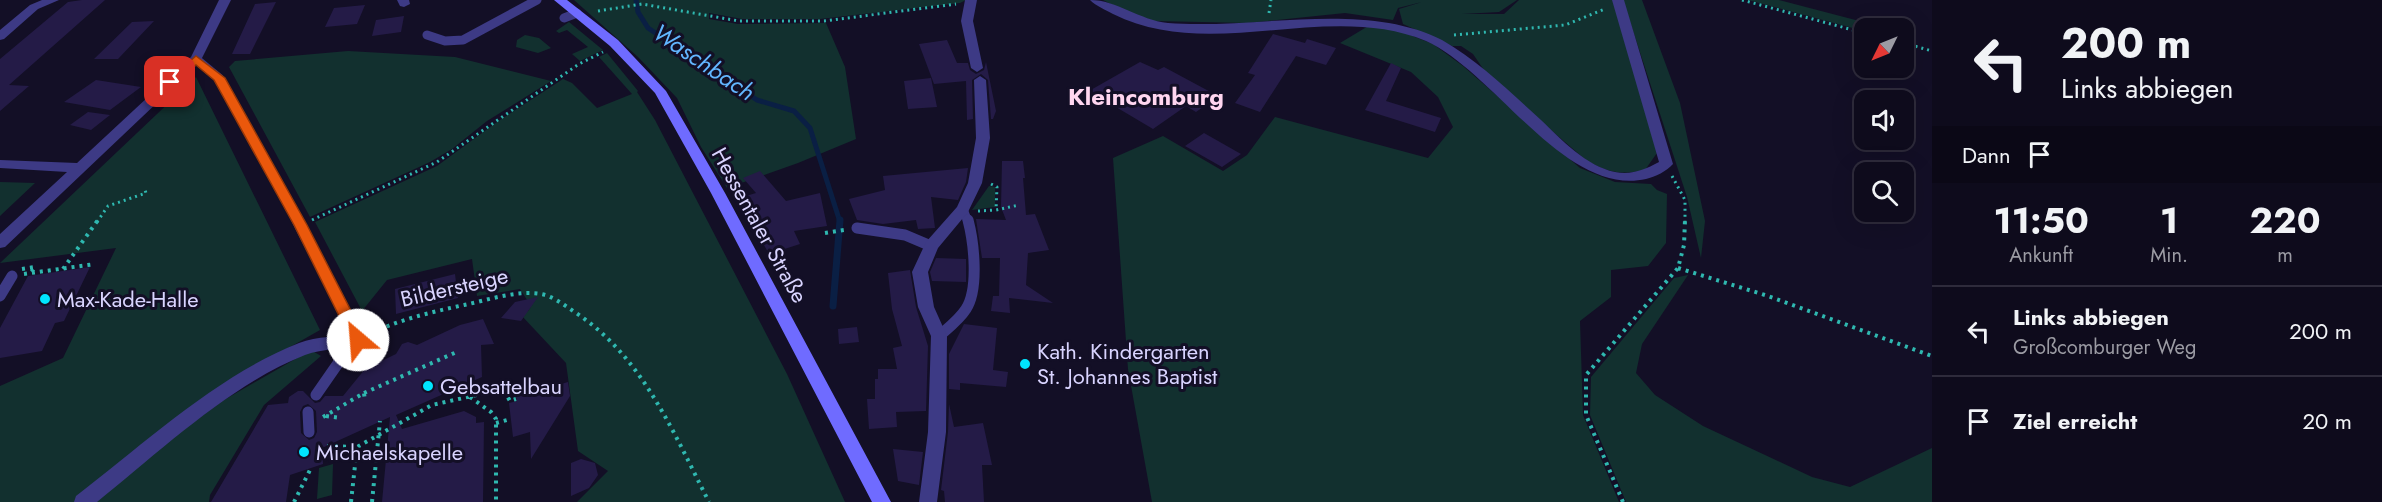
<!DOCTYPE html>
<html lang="de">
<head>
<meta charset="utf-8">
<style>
  :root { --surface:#0e0b1c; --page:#1c1929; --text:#f1f3f6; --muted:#9b9ba3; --line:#2e2b3b }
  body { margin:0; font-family:Jost,sans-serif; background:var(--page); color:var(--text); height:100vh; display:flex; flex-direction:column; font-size:22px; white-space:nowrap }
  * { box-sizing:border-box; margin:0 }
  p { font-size:20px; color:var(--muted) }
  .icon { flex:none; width:33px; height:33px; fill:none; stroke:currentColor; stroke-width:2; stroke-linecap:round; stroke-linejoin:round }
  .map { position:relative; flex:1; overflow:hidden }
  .side { display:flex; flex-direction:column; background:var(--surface); width:450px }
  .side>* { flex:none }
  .top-card { background:#0e0b1c; color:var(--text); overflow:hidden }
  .needle { width:39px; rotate:227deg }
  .fabs { position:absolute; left:1854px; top:18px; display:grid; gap:12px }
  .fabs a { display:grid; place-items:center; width:60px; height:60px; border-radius:12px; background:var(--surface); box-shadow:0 6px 24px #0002,0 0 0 2px var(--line); font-size:30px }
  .pin { position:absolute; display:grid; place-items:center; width:51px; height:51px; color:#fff; margin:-26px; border-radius:12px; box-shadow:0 3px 9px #0006 }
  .me { position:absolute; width:66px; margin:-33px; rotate:333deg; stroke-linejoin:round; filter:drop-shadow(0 0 4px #0008) }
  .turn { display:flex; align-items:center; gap:21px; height:126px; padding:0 30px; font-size:27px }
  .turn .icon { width:78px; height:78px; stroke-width:2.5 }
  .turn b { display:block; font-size:42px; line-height:51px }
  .then { display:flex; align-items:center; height:57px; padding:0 30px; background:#0003; gap:12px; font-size:22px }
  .eta { display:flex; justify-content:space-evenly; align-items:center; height:102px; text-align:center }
  .eta b { font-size:36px; font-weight:700; line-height:42px }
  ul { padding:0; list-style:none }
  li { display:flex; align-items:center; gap:18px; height:90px; padding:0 30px; border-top:2px solid var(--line) }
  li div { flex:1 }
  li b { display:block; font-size:22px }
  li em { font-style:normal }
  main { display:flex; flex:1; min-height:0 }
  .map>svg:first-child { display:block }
  .green { fill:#12302f }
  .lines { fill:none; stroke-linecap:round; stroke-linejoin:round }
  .stream-far1 { stroke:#0a1f44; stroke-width:5 }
  .stream { stroke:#0a1f44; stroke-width:7 }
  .building { fill:#241b47; fill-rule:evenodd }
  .path-far1 { stroke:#2fb8b0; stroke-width:3; stroke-dasharray:2 4; stroke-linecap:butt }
  .path { stroke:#2fb8b0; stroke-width:4; stroke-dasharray:3 5; stroke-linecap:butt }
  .lane-far1 { stroke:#3d3a85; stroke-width:9 }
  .lane { stroke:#3d3a85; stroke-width:11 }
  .street { fill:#3d3a85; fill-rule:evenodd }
  .secondary { fill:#6f6bff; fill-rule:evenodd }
  .route { fill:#ea580c; stroke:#983908; stroke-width:1.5 }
  .poi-dot { fill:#00e5ff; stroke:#130f26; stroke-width:2 }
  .labels { text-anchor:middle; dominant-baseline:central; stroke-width:6; stroke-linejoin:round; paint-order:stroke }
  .street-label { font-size:22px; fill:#d9d4ff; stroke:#130f26 }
  .poi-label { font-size:22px; fill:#d9d4ff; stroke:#130f26; text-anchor:start }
  .water-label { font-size:24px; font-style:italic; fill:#62b6ff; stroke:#130f26 }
  .neighbourhood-label { font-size:24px; font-weight:bold; fill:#ffd6f0; stroke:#130f26 }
</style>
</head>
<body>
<main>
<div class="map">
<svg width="1932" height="502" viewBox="0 0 1932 502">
  <rect width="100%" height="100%" fill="#130f26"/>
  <path class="green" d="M 574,0 L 966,0 L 960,3 L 820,19 L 742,19 L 709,13 L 709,19 L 738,24 L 826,23 L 845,67 L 856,139 L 798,163 L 727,188 L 701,147 L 677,98 L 638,57 Z
    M 1103,0 L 1517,0 L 1499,12 L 1462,14 L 1504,14 L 1519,0 L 1613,0 L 1657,153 L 1645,170 C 1620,175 1610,173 1587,161 L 1488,76 L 1473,54 L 1461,46 L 1452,46 L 1403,24 L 1399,9 L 1422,2 L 1398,8 L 1393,20 L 1345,13 L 1248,23 L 1154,21 L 1124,11 Z
    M 1623,0 L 1642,0 L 1680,103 L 1705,221 L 1701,258 L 1687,197 Z
    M 1748,0 L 1779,0 L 1886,28 L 1864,28 L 1864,31 Z
    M 569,22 L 603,50 L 580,61 L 572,54 L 588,47 L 567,30 L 559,33 L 556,31 Z
    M 1370,25 L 1400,31 L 1433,44 L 1463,66 L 1580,168 L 1615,182 L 1651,184 L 1657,190 L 1667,194 L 1666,243 L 1648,266 L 1611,270 L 1611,297 L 1580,321 L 1583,415 L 1619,502 L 1152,502 L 1128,369 L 1113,158 L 1163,136 L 1223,171 L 1247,155 L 1275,117 L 1428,158 L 1453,127 L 1438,97 L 1411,72 L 1340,43 Z
    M 525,35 L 539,38 L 551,48 L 538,53 L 516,47 L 517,40 Z
    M 348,51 L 455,57 L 551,81 L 487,121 L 452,149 L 430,162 L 310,217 L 229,67 L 235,61 Z
    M 607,53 L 638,91 L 637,92 L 655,120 L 787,374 L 845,502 L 577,502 L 608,471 L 578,451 L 566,363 L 521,315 L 528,311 L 531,306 L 520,289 L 477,296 L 472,259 L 387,280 L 362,311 L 315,222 L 437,166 L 497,122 L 563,79 L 572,83 L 597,108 L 632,94 L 599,57 Z
    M 196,77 L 320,330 L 269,359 L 76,502 L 0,502 L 0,386 L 63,358 L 116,248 L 0,263 Z
    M 0,182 L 35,183 L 0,216 Z
    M 989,186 L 995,187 L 995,207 L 972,210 Z
    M 1688,275 L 1642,344 L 1636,373 L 1655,395 L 1703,426 L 1812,477 L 1850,487 L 1932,448 L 1932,502 L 1626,502 L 1590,415 L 1591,377 L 1674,278 Z
    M 311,350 L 321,356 L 264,405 L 210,495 L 209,502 L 92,502 L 162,445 L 224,400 Z
    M 333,464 L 332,495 L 317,499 L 319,468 Z"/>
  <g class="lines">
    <path class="stream-far1" d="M 636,0 L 638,12 L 648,28 L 757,100 L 794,111 L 810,128 L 840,222"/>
    <path class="stream" d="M 833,306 L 840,220"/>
  </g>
  <path class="building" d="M 82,0 L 105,0 L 9,85 L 29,86 L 0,111 L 0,59 L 68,2 Z
    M 276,2 L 250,54 L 232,54 L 255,4 Z
    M 365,5 L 357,24 L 325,27 L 334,8 Z
    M 404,16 L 401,32 L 372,36 L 376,20 Z
    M 154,21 L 118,59 L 94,59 L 132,22 Z
    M 1273,34 L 1305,43 L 1307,39 L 1336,48 L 1326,65 L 1296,56 L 1260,112 L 1235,103 L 1255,75 L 1248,73 Z
    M 947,40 L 957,63 L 968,63 L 970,70 L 976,74 L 984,70 L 986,62 L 996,111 L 993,119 L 991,119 L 988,80 L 981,74 L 972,80 L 973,119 L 967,120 L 966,81 L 934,84 L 919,44 Z
    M 1140,62 L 1158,70 L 1164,67 L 1218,96 L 1196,112 L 1186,106 L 1153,129 L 1089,91 Z
    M 1391,63 L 1401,68 L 1386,101 L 1441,118 L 1435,132 L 1365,110 Z
    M 931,78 L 937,107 L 908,109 L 904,81 Z
    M 96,80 L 141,87 L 110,110 L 64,102 Z
    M 88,112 L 110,115 L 91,130 L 70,125 Z
    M 1204,133 L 1241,154 L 1222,167 L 1185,146 Z
    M 1002,161 L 1023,161 L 1025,178 L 1023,178 L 1026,215 L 1035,214 L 1049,250 L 1028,253 L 1026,285 L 1053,303 L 1009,298 L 1010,313 L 991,311 L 993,296 L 999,296 L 1000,258 L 982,258 L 976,219 L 1006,220 L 1001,207 Z
    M 968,168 L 966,182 L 958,200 L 931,197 L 935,228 L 918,229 L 916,220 L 883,224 L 857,220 L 849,199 L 885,190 L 883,176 Z
    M 760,171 L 786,201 L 820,193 L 827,226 L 794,231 L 800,244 L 769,254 L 747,215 L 756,212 L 746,196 L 756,193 L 743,178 Z
    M 936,258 L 966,259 L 966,282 L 932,281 L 930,272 Z
    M 90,267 L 64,321 L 55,323 L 42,351 L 0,358 L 0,328 L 28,276 Z
    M 910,270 L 916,307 L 928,346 L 926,411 L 896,412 L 897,427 L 869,429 L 867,399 L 875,399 L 875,379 L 878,379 L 878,369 L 897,369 L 893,348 L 902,346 L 892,309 L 888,273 Z
    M 455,274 L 458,298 L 396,314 L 395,289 Z
    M 538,297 L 521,321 L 501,318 L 515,302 Z
    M 483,319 L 494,344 L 481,345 L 482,377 L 396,415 L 402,429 L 464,411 L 476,417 L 476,423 L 484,422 L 483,502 L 382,502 L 390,417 L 322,448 L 323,464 L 290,475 L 286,502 L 211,502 L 268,405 L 288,403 L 289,397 L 298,391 L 303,391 L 315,403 L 320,402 L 325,396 L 343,396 L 365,369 L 396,354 L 402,344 L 408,342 L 417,345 L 460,325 ZM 308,404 L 316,411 L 317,432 L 314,438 L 309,440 L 301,433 L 300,412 L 303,406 Z
    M 964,324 L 997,328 L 993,370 L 1008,372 L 1006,387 L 960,383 L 960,390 L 949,389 L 949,354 Z
    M 857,327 L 859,342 L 839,344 L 838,329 Z
    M 568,382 L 570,396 L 531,459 L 530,432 L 513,437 L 509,403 L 517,401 L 516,397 Z
    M 949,404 L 954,427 L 983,423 L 992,465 L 982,465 L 984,502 L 945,502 L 944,491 L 941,490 L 948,432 Z
    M 893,449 L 923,452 L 919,485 L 898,481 Z
    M 581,459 L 595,463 L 598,475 L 589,488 L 571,496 L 571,463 Z"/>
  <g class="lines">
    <path class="path-far1" d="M 1742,0 L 1864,33
      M 598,11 L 642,4 L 739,21 L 824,21 L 956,4
      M 1269,13 L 1271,0
      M 1454,35 L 1565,25 L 1605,9
      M 1904,43 L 1932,51
      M 1672,176 L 1685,200 L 1685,222
      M 991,184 L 997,187 L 996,210 L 1019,205
      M 978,211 L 996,210
      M 312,220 L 437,162 L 579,64 L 603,52
      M 97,222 L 108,206 L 146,193 L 145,190"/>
    <path class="path" d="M 825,233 L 844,230
      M 1678,268 L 1765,295 L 1932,356
      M 22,269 L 35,267 L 31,273
      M 63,269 L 98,220
      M 24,274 L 95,264
      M 372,333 C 401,319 432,312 464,305 C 488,300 516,290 541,294 C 552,296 563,304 573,311 C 642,355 673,432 709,502
      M 364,393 L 459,351
      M 470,397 L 491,412 L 496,419 L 496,502
      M 326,416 L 341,418
      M 323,417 L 364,393 L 365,401
      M 496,423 L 511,419
      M 327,446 L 357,447
      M 294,502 L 311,468
      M 351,502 L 357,447 L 432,405 L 503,389 L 510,401 L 516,399
      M 372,502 L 380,421
      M 1623,502 L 1586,415 L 1586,375 L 1678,268 L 1684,245 L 1685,220"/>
    <path class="lane-far1" d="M 564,18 L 577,13
      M 427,35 L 445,41 L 463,40 L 537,0
      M 196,59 L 219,78 L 298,222
      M 963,209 L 968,222"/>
    <path class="lane" d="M 297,220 L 358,340 L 341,359 L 316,395
      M 857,228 L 905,235 L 931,246
      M 0,296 L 12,276
      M 939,336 C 948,328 959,320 966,309 C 979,289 974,243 968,220
      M 308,412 L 309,432"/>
    <path class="street" d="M 42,0 L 59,0 L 38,9 L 4,39 L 0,40 L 0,30 L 30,5 Z
      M 219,0 L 231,0 L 200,62 L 5,247 L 0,248 L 0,234 L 67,172 L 0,168 L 0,160 L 77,163 L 191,57 Z
      M 397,0 L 409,0 L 410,4 L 404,7 L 400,6 Z
      M 965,0 L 977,0 L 973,21 L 983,68 L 977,72 L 971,68 L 961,21 Z
      M 1090,0 C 1117,0 1139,20 1168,23 C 1254,30 1364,0 1442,40 C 1479,61 1510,92 1541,120 C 1562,140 1586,166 1615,172 C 1632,175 1644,170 1659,162 L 1612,0 L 1624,0 L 1673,164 C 1667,171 1655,177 1646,179 C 1565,197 1496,73 1426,41 C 1327,0 1211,63 1113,14 C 1106,10 1096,6 1090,0 Z
      M 980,76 L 986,80 L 990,138 L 982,183 L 968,212 L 938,248 L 928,272 L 934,307 L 947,336 L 946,432 L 937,502 L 919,502 L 928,432 L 931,336 L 918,307 L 912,272 L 926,242 L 957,207 L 968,183 L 976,138 L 974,80 Z
      M 358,334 L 364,336 L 366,340 L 364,344 C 345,350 323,348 305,355 C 231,384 159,452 97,502 L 74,502 L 76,496 C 145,443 218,375 299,343 C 317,336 339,337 358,334 Z"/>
    <path class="secondary" d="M 554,0 L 567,0 L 618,40 L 666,91 L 725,193 L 891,502 L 872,502 L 711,193 L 655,93 L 610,46 Z"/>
  </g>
  <path class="route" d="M 196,56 L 225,78 L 307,225 L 366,340 L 364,344 L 353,344 L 294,225 L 214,80 L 196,65 L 174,85 L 166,85 L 165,82 Z"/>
  <g class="poi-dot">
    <circle cx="45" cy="299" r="6"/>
    <circle cx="1025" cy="364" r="6"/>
    <circle cx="428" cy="386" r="6"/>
    <circle cx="304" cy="452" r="6"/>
  </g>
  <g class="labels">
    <g class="street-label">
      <text transform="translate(760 225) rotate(61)">Hessentaler Straße</text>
      <text transform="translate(454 287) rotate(-13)">Bildersteige</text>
    </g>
    <g class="poi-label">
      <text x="57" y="299">Max-Kade-Halle</text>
      <text x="1037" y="351">Kath. Kindergarten<tspan x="1037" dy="25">St. Johannes Baptist</tspan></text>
      <text x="440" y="386">Gebsattelbau</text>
      <text x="316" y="452">Michaelskapelle</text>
    </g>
    <g class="water-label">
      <text transform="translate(704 62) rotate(34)">Waschbach</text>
    </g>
    <g class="neighbourhood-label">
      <text x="1146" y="96">Kleincomburg</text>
    </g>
  </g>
</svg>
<div class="fabs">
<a><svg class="needle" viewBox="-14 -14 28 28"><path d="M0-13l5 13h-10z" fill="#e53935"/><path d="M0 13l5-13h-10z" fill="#9b9ba3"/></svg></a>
<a><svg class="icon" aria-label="sound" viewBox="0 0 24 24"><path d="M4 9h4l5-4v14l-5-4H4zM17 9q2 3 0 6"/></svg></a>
<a><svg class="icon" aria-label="search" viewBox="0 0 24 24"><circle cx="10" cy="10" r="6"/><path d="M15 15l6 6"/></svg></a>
</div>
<div class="pin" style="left:170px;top:82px;background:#d93025"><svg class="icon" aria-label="arrive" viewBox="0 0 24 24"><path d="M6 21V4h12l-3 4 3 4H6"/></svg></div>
<svg class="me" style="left:358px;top:340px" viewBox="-20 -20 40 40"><circle r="19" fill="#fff"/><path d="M0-13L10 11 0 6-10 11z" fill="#ea580c"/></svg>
</div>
<section class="side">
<div class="top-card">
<div class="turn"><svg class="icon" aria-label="left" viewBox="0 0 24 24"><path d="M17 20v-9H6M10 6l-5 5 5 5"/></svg><div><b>200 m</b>Links abbiegen</div></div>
<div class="then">Dann<svg class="icon" aria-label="arrive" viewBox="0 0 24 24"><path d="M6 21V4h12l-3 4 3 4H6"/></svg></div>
</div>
<div class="eta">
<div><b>11:50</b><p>Ankunft</p></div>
<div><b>1</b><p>Min.</p></div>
<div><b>220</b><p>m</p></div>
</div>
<ul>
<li><svg class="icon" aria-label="left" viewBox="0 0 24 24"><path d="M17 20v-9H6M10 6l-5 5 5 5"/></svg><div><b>Links abbiegen</b><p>Großcomburger Weg</p></div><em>200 m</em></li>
<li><svg class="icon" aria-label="arrive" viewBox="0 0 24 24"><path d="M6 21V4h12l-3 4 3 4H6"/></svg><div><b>Ziel erreicht</b></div><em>20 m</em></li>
</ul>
</section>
</main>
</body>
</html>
